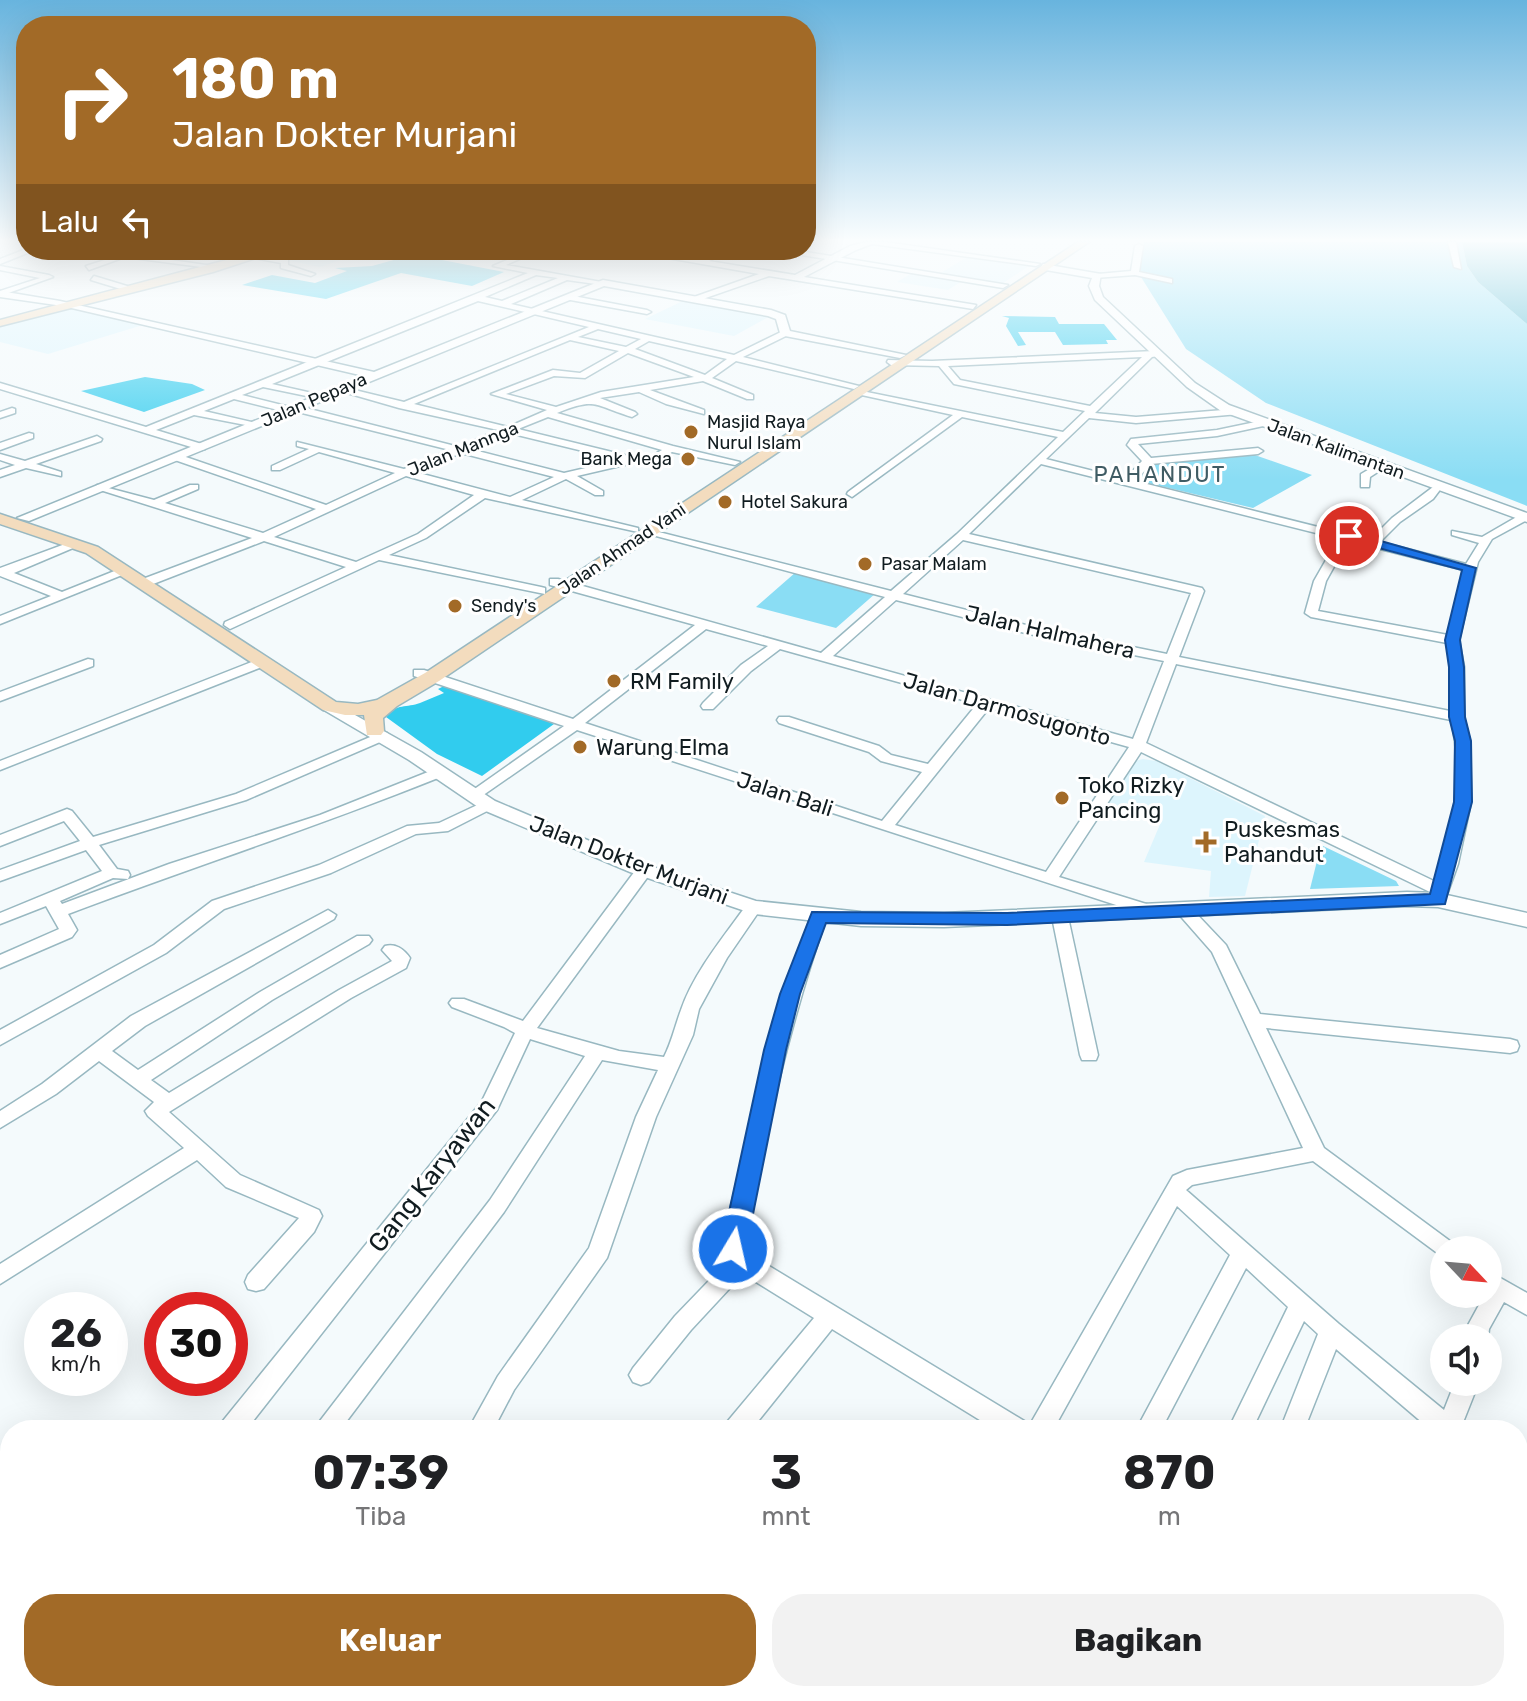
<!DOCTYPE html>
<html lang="id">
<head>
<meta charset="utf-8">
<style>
  :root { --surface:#fff; --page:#f2f2f2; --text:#202124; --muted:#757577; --accent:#a26a27 }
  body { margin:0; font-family:Rubik,sans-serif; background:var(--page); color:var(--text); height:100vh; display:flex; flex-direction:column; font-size:30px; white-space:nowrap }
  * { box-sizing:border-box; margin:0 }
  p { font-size:26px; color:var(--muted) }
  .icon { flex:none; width:44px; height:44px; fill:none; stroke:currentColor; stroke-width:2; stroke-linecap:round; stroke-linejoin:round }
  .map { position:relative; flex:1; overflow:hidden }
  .drawer { position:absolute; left:0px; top:1420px; width:1528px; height:282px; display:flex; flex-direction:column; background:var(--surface); border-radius:32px 32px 0 0; box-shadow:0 8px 32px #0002 }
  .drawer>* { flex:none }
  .hud { position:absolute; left:16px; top:16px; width:800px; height:244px; border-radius:32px; box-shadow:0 8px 32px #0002; background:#a26a27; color:#fff; overflow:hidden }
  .needle { width:52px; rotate:116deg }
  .fabs { position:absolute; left:1430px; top:1236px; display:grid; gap:16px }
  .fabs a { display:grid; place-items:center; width:72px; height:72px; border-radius:50%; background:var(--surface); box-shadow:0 8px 32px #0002; font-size:40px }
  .speed { position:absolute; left:24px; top:1292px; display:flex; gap:16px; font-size:40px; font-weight:700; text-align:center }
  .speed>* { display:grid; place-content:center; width:104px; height:104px; border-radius:50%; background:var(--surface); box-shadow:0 8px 32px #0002; line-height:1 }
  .speed small { font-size:20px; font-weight:400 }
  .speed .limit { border:12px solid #d22; background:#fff; color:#111 }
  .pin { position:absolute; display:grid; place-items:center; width:68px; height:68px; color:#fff; margin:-34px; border:4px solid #fff; border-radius:50%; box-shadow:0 2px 8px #0007 }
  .me { position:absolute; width:88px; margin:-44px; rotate:9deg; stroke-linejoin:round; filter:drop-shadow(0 0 6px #0008) }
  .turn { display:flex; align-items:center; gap:28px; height:168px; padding:0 24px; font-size:36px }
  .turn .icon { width:104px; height:104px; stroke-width:2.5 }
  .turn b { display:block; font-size:56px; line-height:68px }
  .then { display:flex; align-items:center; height:76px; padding:0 24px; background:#0003; gap:16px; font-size:30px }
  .eta { display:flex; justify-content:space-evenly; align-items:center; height:136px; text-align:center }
  .eta b { font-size:48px; font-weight:700; line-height:56px }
  .button { display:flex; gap:16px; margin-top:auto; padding:16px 24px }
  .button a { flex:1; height:92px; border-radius:32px; background:var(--accent); color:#fff; font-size:32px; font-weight:700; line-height:92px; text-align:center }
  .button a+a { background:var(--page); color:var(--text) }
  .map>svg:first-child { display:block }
  .built { fill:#ddf5fd }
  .green { fill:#8addf4 }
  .forest { fill:#31ccee }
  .water { fill:#48b4ce }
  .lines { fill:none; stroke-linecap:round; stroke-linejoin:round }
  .minor-casing { stroke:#98b8c1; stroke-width:3 }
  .tertiary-casing { stroke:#98b8c1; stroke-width:3 }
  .secondary-casing { stroke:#98b8c1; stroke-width:3 }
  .minor { fill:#fff; fill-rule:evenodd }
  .tertiary { fill:#fff; fill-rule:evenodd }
  .secondary { fill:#f3dcbe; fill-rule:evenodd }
  .route { fill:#1a73e8; stroke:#114b97; stroke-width:2 }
  .poi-dot { fill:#a26a27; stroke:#fff; stroke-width:3 }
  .labels { text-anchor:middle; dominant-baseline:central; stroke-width:6; stroke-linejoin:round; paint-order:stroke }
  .far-street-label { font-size:18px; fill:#111c20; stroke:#fff }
  .far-poi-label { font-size:18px; fill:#111c20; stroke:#fff; text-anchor:start }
  .far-quarter-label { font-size:22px; letter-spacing:2px; fill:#405c64; stroke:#fff }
  .street-label { font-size:22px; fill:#111c20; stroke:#fff }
  .poi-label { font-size:22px; fill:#111c20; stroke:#fff; text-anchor:start }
  .near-street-label { font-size:26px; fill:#111c20; stroke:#fff }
</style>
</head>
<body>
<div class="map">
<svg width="1527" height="1701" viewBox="0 0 1527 1701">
  <rect width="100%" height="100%" fill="#f4fafc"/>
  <path class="built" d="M 292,250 L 356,250 L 365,252 L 320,267 L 271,257 Z
    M 967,257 L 1029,266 L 1003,283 L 967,278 L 948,290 L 897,282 L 912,273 L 936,276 Z
    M 687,299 L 774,314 L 734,336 L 645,319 Z
    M 70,308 L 146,324 L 48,354 L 0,342 L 0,327 Z
    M 1143,759 L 1156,761 L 1265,816 L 1245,896 L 1209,897 L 1211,871 L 1144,862 L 1161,822 L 1101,807 L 1131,762 Z"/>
  <path class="green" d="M 1144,242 L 1462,242 L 1467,266 L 1478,282 L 1527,324 L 1527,506 L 1266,403 L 1186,349 L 1136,269 Z
    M 1249,453 L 1312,475 L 1253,508 L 1135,480 L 1152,462 Z
    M 796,572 L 876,593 L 836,628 L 756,607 Z
    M 1321,845 L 1396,881 L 1399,886 L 1310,889 Z"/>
  <path class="forest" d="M 367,250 L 461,250 L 442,260 L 504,272 L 472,286 L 401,273 L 326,299 L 242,285 L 272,275 L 315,283 L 347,271 L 335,268 L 372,266 L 408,256 Z
    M 1002,316 L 1055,317 L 1059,324 L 1104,324 L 1117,340 L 1106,340 L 1108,344 L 1063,345 L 1055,332 L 1018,332 L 1026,345 L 1018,346 L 1006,326 L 1009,318 Z
    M 145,377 L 192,384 L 205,390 L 144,412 L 81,391 Z
    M 444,686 L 515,708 L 554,724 L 482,776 L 437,754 L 386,717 C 396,703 407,708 420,703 C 428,700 436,696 444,693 L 438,689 Z"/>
  <path class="water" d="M 1462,242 L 1527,242 L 1527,324 L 1478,282 L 1467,266 Z"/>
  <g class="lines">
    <g class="minor-casing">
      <path id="minor" d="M 866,242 L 885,242 L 1040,264 L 1036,266 L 872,244 L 856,250 L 804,277 L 976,305 L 973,309 L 769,276 L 697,301 L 694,297 L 759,274 L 622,250 L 639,250 L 700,260 L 722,250 L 732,250 L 709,261 L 795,275 L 850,246 Z
        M 1448,242 L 1456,242 L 1461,269 L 1454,267 Z
        M 1139,244 L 1143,246 L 1139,272 L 1172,279 L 1172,283 L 1135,275 L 1095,278 L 1098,274 L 1131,271 L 1135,246 Z
        M 26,249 L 35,250 L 0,264 L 0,259 Z
        M 81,250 L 102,250 L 213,266 L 209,268 L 125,257 L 89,270 L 86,266 L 117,256 Z
        M 530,250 L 540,250 L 506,265 L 607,283 L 603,285 L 567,280 L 511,304 L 734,355 L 785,330 L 789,333 L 788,335 L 743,357 L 859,386 L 854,389 L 736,361 L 712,378 L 753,395 L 753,399 L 747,399 L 703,381 L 650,390 L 704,410 L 704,414 L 666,404 L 639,392 L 600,398 L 635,412 L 637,414 L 632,417 C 593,405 597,397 557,413 L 673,446 L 740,462 L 735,465 L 672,452 L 650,465 L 633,463 L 577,476 L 603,491 L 603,495 L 595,495 L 566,479 L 522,500 L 638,528 L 638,532 L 485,498 L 426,538 L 389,555 L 541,587 L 545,588 L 545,594 L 379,560 L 230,629 L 224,625 L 225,622 L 346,567 L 264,541 L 148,586 L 140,586 L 140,580 L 252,538 L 97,489 L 97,485 L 154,500 L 190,485 L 198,485 L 198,489 L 165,503 L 263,533 L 316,509 L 172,459 L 172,455 L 180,455 L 326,505 L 395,473 L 319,452 L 280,470 L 272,470 L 272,466 L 309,449 L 297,446 L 297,442 L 404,469 L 450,450 L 294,411 L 290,413 L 234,399 L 204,411 L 256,423 L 256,427 L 194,415 L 156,430 L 205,445 L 205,449 L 201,450 L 0,389 L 0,383 L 146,427 L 528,273 L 493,266 ZM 536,275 L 558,278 L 502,301 L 485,297 ZM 478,301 L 589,327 L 404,402 L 338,386 L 333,389 L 399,408 L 498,430 L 459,447 L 294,405 L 290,407 L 242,395 L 263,387 L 321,399 L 321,395 L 272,384 ZM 598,329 L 641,339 L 626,347 L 578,337 ZM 570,340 L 619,351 L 580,373 L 553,370 L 491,394 L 547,410 L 508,427 L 414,404 ZM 649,341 L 727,359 L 705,375 L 635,349 ZM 628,353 L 694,377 L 601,392 L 556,407 L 506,394 L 554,376 L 585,378 ZM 548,417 L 662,450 L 645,460 L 518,429 ZM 509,433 L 620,460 L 564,473 L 470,449 ZM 461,453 L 554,477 L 510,497 L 415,472 ZM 406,476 L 474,495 L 418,534 L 356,562 L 274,537 Z
        M 257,254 L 288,260 L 288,265 L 315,274 L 311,276 L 281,268 L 281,263 L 254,258 Z
        M 0,266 L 49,275 L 53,277 L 0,296 L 0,291 L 40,278 L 0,270 Z
        M 94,276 L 127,286 L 128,288 L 124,290 L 91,280 Z
        M 568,295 L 647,310 L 651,312 L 647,314 L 565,299 Z
        M 1155,351 L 1159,354 L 1158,356 L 1152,357 L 1095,413 L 1136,417 L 1236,409 L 1239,410 L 1239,414 L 1136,423 L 1089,418 L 1046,459 L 1125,479 L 1142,461 L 1127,445 L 1131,439 L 1217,430 L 1265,420 L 1270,423 L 1268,425 L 1217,436 L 1138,444 L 1151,458 L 1258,448 L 1263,451 L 1258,454 L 1151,464 L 1135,481 L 1370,540 L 1392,518 L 1437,484 L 1442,487 L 1433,499 L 1400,522 L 1380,542 L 1466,564 L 1479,543 L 1452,535 L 1452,531 L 1482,537 L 1520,515 L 1527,514 L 1527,520 L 1492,539 L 1478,562 L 1459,640 L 1464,667 L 1464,717 L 1470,741 L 1471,802 L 1458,864 L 1444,903 L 1432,903 L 1430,899 L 1432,893 L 1141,752 L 1059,877 L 1156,907 L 1158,911 L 1150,916 L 577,730 L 479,798 L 474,800 L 466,795 L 564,726 L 414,676 L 414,670 L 424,670 L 573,719 L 695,625 L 550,585 L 550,579 L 558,579 L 821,653 L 885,597 L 641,532 L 647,529 L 891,591 L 957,534 L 1058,437 L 962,417 L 852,497 L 847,494 L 848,492 L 953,415 L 857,394 L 857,390 L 1063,432 L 1085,411 L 954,384 L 939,366 L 891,365 L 887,362 L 888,360 L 932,361 ZM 1142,357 L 1090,406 L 960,380 L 948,366 ZM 1041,464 L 1464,570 L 1448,635 L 1318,611 L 1326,581 L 1336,563 L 1330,559 L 1326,560 L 1314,581 L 1305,613 L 1311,617 L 1447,643 L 1450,667 L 1450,711 L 1179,657 L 1204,591 L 1202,588 L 969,534 ZM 963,540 L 1191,593 L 1167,654 L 1030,626 L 903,594 ZM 896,600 L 1029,634 L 1164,661 L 1133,739 L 833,656 ZM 706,629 L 768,646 L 741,665 L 703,703 L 701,706 L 703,709 L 713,709 L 751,671 L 780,649 L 977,704 L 928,764 L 891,755 L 879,746 L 789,717 L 779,717 L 777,720 L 779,723 L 869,752 L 881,761 L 922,772 L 882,821 L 585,723 ZM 1176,664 L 1451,720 C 1464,773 1453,831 1436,882 L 1146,743 ZM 989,708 L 1129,747 L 1046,872 L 895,825 Z
        M 12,408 L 15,409 L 15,413 L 0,418 L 0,412 Z
        M 29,433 L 33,434 L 33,438 L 0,450 L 0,443 Z
        M 97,436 L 102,439 L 101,441 L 36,464 L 61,472 L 61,476 L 26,468 L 0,477 L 0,470 L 15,465 L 0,460 L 0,454 L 25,461 Z
        M 1378,464 L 1387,466 L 1370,477 L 1369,487 L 1361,487 L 1361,474 Z
        M 76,540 L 82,543 L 80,545 L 14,573 L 62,592 L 122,568 L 126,567 L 132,571 L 0,624 L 0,616 L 51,596 L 0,576 L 0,568 Z
        M 262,658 L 269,662 L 267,665 L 0,770 L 0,761 Z
        M 88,659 L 93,660 L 93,666 L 0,701 L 0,692 Z
        M 382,732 L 387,733 L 389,736 L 387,739 L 246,800 L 99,845 L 117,869 L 128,871 L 130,875 L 128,879 L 113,878 L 60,901 L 62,904 L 169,864 L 320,815 L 433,770 L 438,769 L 445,773 L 443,776 C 319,826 193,867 68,914 L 77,930 L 72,937 L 0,968 L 0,955 L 59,929 L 46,906 L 0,924 L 0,913 L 102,871 L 86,850 L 0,881 L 0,870 L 80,841 L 64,821 L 0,846 L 0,835 L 67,809 L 72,811 L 93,837 L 236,794 Z
        M 488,800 L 493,802 L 496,805 L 493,808 L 448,831 L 416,834 L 331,873 L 224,909 L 166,953 L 0,1045 L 0,1030 L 154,945 L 212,901 L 319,865 L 407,826 L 439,823 Z
        M 644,866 L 652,871 L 537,1028 L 619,1051 L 664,1057 C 672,1041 675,1026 681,1010 C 694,972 725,935 748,903 L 760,903 L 762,907 L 727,958 L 699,1009 L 693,1035 L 656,1117 L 607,1258 L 514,1390 L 493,1430 L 468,1430 L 498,1376 L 589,1248 L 636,1117 L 658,1070 L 602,1060 L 504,1212 L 340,1430 L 313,1430 L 490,1200 L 585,1056 L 530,1039 L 497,1110 L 246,1430 L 219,1430 L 222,1422 L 482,1101 L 515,1033 L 504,1027 L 452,1007 L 449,1003 L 452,999 L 464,999 L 523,1021 L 638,867 Z
        M 1184,906 L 1190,907 L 1226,945 L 1260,1014 L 1510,1039 L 1517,1041 L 1519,1046 L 1517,1051 L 1510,1053 L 1266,1028 L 1324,1148 L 1454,1244 L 1457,1250 L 1444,1250 L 1444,1258 L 1313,1161 L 1192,1185 L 1186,1190 L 1339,1324 L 1444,1410 L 1455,1382 L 1479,1382 L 1460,1430 L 1431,1430 L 1336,1349 L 1304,1430 L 1280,1430 L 1318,1334 L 1304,1321 L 1252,1430 L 1228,1430 L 1288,1307 L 1246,1268 L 1161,1430 L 1136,1430 L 1230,1255 L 1177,1206 L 1053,1430 L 996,1430 L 832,1329 L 751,1430 L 724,1430 L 727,1422 L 814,1318 L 743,1274 L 691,1330 L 649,1382 L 641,1385 L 633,1382 L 629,1375 L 633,1368 L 675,1316 L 727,1262 L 724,1255 L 723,1240 L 771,1036 L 811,916 L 819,911 L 827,916 C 790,1022 766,1130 745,1240 L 746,1252 L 1026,1422 L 1028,1428 L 1173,1176 L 1187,1170 L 1303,1148 L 1212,952 L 1176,911 Z
        M 328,910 L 336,915 L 334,919 L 145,1026 L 112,1051 L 138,1070 L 260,992 L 357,936 L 369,936 L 372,940 L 369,944 L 272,1000 L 151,1080 L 169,1093 L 339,990 L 392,961 L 382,950 L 385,946 C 395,943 404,949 410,958 L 406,968 L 351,998 L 169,1112 L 240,1175 L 319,1210 L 322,1216 L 314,1232 L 264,1289 L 256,1291 L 248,1289 L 245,1282 L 248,1275 L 299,1218 L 226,1187 L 197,1160 L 0,1284 L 0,1264 L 184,1148 L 148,1116 L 145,1111 L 154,1102 L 99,1061 L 56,1094 L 0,1128 L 0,1111 L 42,1084 L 131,1016 Z
        M 1060,912 L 1068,917 L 1098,1055 L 1096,1060 L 1082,1060 L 1080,1055 L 1052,917 Z
        M 1488,1271 L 1527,1293 L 1527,1315 L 1504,1302 L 1489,1329 L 1488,1338 L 1464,1338 L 1467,1327 L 1485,1294 L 1488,1294 Z
        M 1518,1677 L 1527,1681 L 1527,1701 L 1508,1701 L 1504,1692 L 1518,1692 Z
        M 10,1682 L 10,1692 L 34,1692 L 30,1701 L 0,1701 L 2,1691 Z
        M 96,1692 L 128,1692 L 124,1701 L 92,1701 Z
        M 349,1692 L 377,1692 L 381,1701 L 353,1701 Z
        M 482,1692 L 515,1692 L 511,1701 L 478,1701 Z
        M 623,1692 L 654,1692 L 650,1701 L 619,1701 Z
        M 831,1692 L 862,1692 L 858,1701 L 827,1701 Z
        M 1190,1692 L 1218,1692 L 1215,1701 L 1187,1701 Z
        M 1300,1692 L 1328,1692 L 1326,1701 L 1298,1701 Z
        M 1406,1692 L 1434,1692 L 1433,1701 L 1405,1701 Z"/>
    </g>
    <g class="tertiary-casing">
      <path id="tertiary" d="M 771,250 L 794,250 L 1008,285 L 1003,288 Z
        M 1043,264 L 1101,274 L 1099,286 L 1103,297 L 1195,383 L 1229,405 L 1527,513 L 1527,522 L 1221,411 L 1187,387 L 1095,300 L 1089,286 L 1092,278 L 1040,269 Z
        M 603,280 L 771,310 L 785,315 L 790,331 L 906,355 L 900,358 L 785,336 L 780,333 L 776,319 L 768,316 L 604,286 L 29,521 L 17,518 L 364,376 L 63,306 L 0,297 L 0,291 L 60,301 L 374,372 Z
        M 330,701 L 421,752 L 495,801 L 644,864 L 756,901 L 861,912 L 944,913 L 1407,892 L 1438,893 L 1527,913 L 1527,927 L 1438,907 L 1407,906 L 944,927 L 861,926 L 754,914 L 630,872 L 481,809 L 409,760 L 324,710 L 321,706 L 324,702 Z"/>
    </g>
    <g class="secondary-casing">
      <path id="secondary" d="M 1078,242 L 1089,242 L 439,681 L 397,706 L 383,718 L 384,731 L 381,735 L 367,735 L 364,715 L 345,715 L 323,710 L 86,553 L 0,524 L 0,514 L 98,547 L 336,702 L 358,704 L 377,700 L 425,673 Z
        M 264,250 L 280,250 L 213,272 L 0,326 L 0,320 Z"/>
    </g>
    <use href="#minor" class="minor"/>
    <use href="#tertiary" class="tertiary"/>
    <use href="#secondary" class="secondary"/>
  </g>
  <linearGradient id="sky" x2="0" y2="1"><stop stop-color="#68b4de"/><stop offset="0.5" stop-color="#fafdfe"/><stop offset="1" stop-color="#fafdfe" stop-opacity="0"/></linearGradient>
  <rect width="1527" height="480" fill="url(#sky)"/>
  <path class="route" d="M 1349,532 L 1476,568 L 1460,640 L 1464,667 L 1465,717 L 1471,741 L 1472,802 L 1445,904 L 1007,925 L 826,923 L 800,994 L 786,1050 L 746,1249 L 742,1256 L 733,1259 L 725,1256 L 721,1249 L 764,1050 L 780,994 L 812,912 L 1007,913 L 1430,894 L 1454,802 L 1455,741 L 1449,717 L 1449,667 L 1445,640 L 1462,570 L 1344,539 L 1342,536 Z"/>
  <g class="poi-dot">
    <circle cx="691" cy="432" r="8"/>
    <circle cx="688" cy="459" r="8"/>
    <circle cx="725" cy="502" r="8"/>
    <circle cx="865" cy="564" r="8"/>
    <circle cx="455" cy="606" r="8"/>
    <circle cx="614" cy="681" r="8"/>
    <circle cx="580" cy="747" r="8"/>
    <circle cx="1062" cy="798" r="8"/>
    <path d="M1202 830h8v8h8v8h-8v8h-8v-8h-8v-8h8z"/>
  </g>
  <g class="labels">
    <g class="far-street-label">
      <text transform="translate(314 400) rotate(-23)">Jalan Pepaya</text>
      <text transform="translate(463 449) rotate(-22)">Jalan Mannga</text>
      <text transform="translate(1336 449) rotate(20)">Jalan Kalimantan</text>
      <text transform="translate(622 549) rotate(-34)">Jalan Ahmad Yani</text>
    </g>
    <g class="far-poi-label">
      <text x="707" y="422">Masjid Raya<tspan x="707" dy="21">Nurul Islam</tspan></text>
      <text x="672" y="459" text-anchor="end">Bank Mega</text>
      <text x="741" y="502">Hotel Sakura</text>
      <text x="881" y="564">Pasar Malam</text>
      <text x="471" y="606">Sendy's</text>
    </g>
    <g class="far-quarter-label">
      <text x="1160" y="474">PAHANDUT</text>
    </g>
    <g class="street-label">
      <text transform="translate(1050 632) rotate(13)">Jalan Halmahera</text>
      <text transform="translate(1007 709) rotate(16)">Jalan Darmosugonto</text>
      <text transform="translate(785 794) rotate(18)">Jalan Bali</text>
      <text transform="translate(629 860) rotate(21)">Jalan Dokter Murjani</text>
    </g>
    <g class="poi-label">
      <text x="630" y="681">RM Family</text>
      <text x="596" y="747">Warung Elma</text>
      <text x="1078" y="785">Toko Rizky<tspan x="1078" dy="25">Pancing</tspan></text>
      <text x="1224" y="829">Puskesmas<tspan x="1224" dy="25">Pahandut</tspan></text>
    </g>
    <g class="near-street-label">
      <text transform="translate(432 1175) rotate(-52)">Gang Karyawan</text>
    </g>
  </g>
</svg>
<div class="fabs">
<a><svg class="needle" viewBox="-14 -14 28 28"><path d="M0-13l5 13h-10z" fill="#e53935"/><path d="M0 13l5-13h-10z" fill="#757577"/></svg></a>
<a><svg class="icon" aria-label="sound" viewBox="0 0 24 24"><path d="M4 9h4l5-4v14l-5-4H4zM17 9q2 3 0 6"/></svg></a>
</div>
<div class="speed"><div>26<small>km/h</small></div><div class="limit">30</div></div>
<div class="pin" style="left:1349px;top:536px;background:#d93025"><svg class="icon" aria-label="arrive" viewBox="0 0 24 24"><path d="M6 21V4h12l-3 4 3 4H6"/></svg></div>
<svg class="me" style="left:733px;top:1249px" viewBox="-20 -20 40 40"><circle r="17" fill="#1a73e8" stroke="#fff" stroke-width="3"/><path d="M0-11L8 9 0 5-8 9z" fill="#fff"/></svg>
<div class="hud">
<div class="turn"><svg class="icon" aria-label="right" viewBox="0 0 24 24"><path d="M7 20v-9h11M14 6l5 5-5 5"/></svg><div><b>180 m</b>Jalan Dokter Murjani</div></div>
<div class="then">Lalu<svg class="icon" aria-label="left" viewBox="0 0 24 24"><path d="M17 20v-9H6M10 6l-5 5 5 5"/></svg></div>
</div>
<section class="drawer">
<div class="eta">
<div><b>07:39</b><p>Tiba</p></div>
<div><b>3</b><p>mnt</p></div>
<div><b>870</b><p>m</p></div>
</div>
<div class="button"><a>Keluar</a><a>Bagikan</a></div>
</section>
</div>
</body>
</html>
